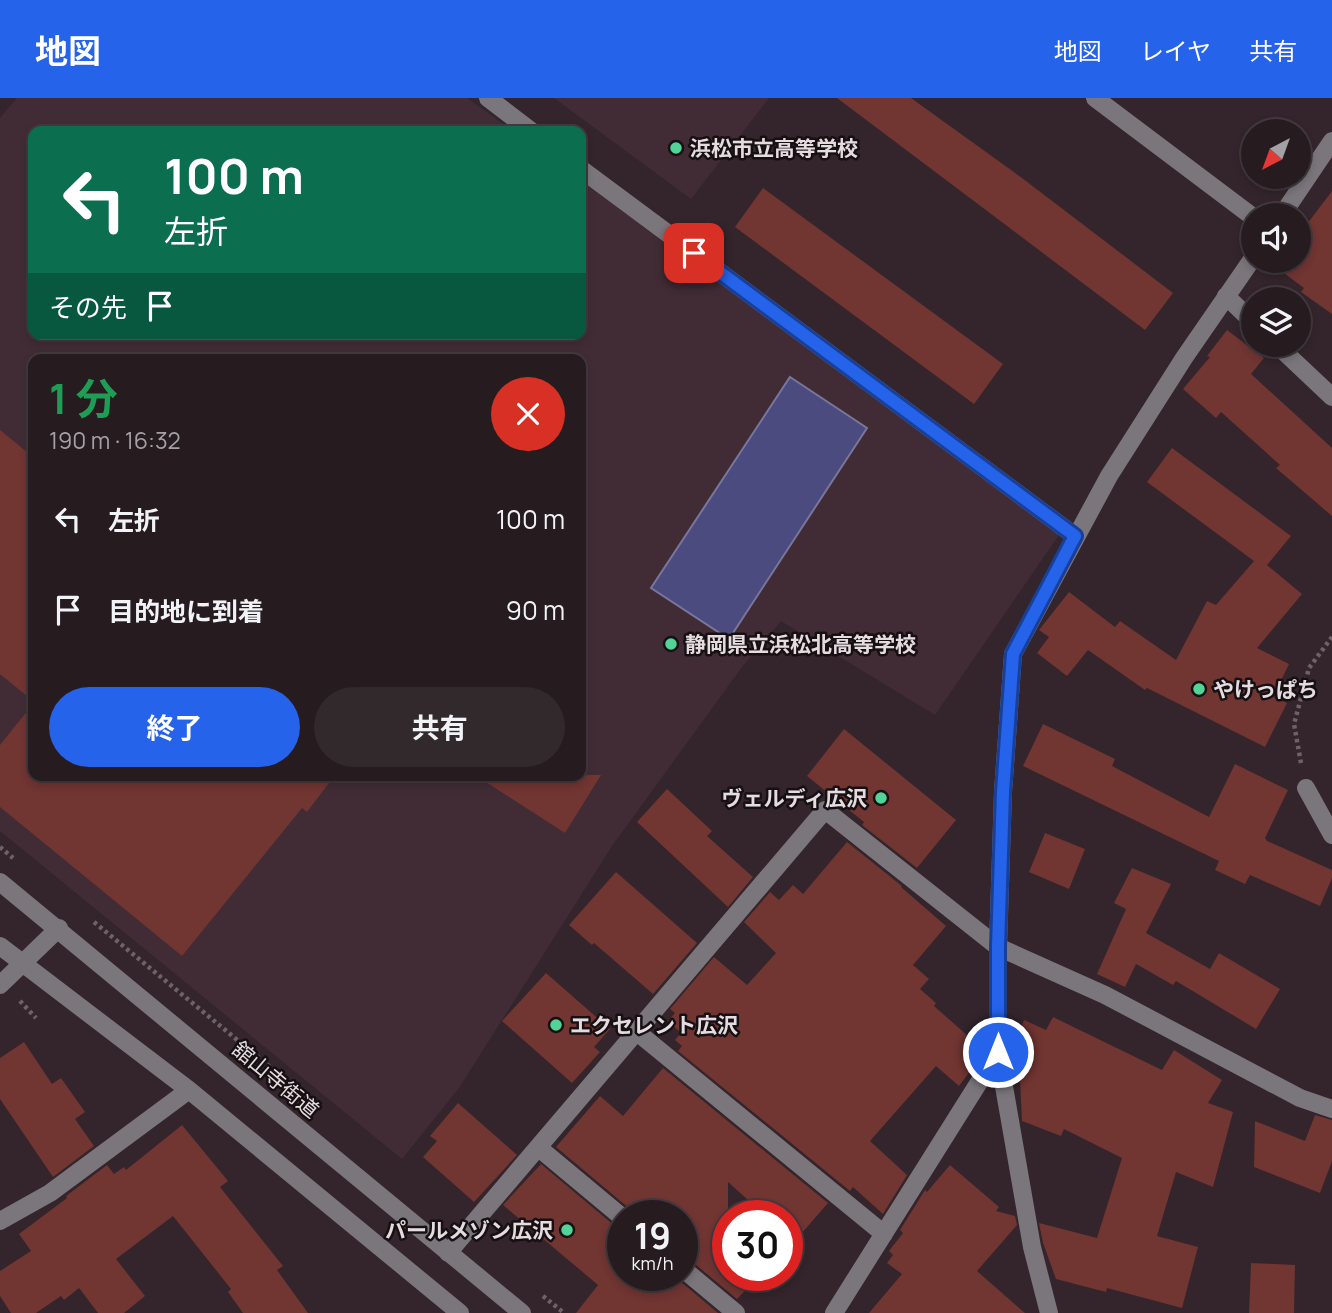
<!DOCTYPE html>
<html lang="ja">
<head>
<meta charset="utf-8">
<style>
  :root { --surface:#261c20; --page:#32292d; --text:#f1f3f6; --muted:#a4a1a5; --line:#423a3e; --accent:#2563eb }
  body { margin:0; font-family:Manrope,"Noto Sans JP",sans-serif; background:var(--page); color:var(--text); height:100vh; display:flex; flex-direction:column; font-size:26px; white-space:nowrap }
  * { box-sizing:border-box; margin:0 }
  p { font-size:23px; color:var(--muted) }
  .icon { flex:none; width:38px; height:38px; fill:none; stroke:currentColor; stroke-width:2; stroke-linecap:round; stroke-linejoin:round }
  .map { position:relative; flex:1; overflow:hidden }
  .drawer { position:absolute; left:28px; top:256px; width:558px; height:427px; display:flex; flex-direction:column; background:var(--surface); border-radius:14px; box-shadow:0 4px 10px #0003,0 0 0 2px var(--line) }
  .drawer>* { flex:none }
  .hud { position:absolute; left:28px; top:28px; width:558px; height:214px; border-radius:14px; box-shadow:0 4px 10px #0003,0 0 0 2px var(--line); background:#0b6e4f; color:#fff; overflow:hidden }
  .needle { width:46px; rotate:221deg }
  .fabs { position:absolute; left:1241px; top:21px; display:grid; gap:14px }
  .fabs a { display:grid; place-items:center; width:70px; height:70px; border-radius:50%; background:var(--surface); box-shadow:0 4px 10px #0003,0 0 0 2px var(--line); font-size:35px }
  .speed { position:absolute; left:607px; top:1102px; display:flex; gap:14px; font-size:35px; font-weight:700; text-align:center }
  .speed>* { display:grid; place-content:center; width:91px; height:91px; border-radius:50%; background:var(--surface); box-shadow:0 4px 10px #0003,0 0 0 2px var(--line); line-height:1 }
  .speed small { font-size:18px; font-weight:400 }
  .speed .limit { border:10px solid #d22; background:#fff; color:#111 }
  .pin { position:absolute; display:grid; place-items:center; width:60px; height:60px; color:#fff; margin:-30px; border-radius:14px; box-shadow:0 4px 10px #0006 }
  .me { position:absolute; width:77px; margin:-38px; rotate:0deg; stroke-linejoin:round; filter:drop-shadow(0 0 5px #0008) }
  .turn { display:flex; align-items:center; gap:24px; height:147px; padding:0 21px; font-size:32px }
  .turn .icon { width:91px; height:91px; stroke-width:2.5 }
  .turn b { display:block; font-size:49px; line-height:60px }
  .then { display:flex; align-items:center; height:66px; padding:0 21px; background:#0003; gap:14px; font-size:26px }
  .round { display:grid; place-items:center; flex:none; width:74px; height:74px; border-radius:37px; background:var(--page) }
  .summary { display:flex; align-items:center; justify-content:space-between; height:119px; padding:0 21px }
  h1 { font-size:42px; font-weight:700; line-height:52px; color:#1e9e55 }
  .action { display:flex; gap:14px; margin-top:auto; padding:14px 21px }
  .action a { flex:1; height:80px; border-radius:42px; background:var(--accent); color:#fff; font-size:28px; font-weight:700; line-height:80px; text-align:center }
  .action a+a { background:var(--page); color:var(--text) }
  ul { padding:0; list-style:none }
  li { display:flex; align-items:center; gap:21px; height:91px; padding:0 21px }
  li div { flex:1 }
  li b { display:block; font-size:26px }
  li em { font-style:normal }
  header { display:flex; align-items:center; gap:42px; box-sizing:border-box; height:98px; padding:0 35px; background:var(--accent); color:#fff }
  header strong { font-size:33px }
  nav { display:flex; gap:38px; margin-inline-start:auto; font-size:24px }
  .map>svg:first-child { display:block }
  .built { fill:#412c35; fill-rule:evenodd }
  .water { fill:#4b4b7f; stroke:#79769c; stroke-width:2 }
  .building { fill:#713532 }
  .lines { fill:none; stroke-linecap:round; stroke-linejoin:round }
  .path { stroke:#6e6267; stroke-width:4.5; stroke-dasharray:3.5 3.5; stroke-linecap:butt }
  .minor { stroke:#7a767c; stroke-width:18 }
  .route-casing { stroke:#184099; stroke-width:18 }
  .route { stroke:#2563eb; stroke-width:12 }
  .poi-dot { fill:#53d396; stroke:#161013; stroke-width:2.5 }
  .labels { text-anchor:middle; dominant-baseline:central; stroke-width:5; stroke-linejoin:round; paint-order:stroke }
  .poi-label { font-size:21px; font-weight:bold; fill:#e5dce0; stroke:#161013; text-anchor:start }
  .street-label { font-size:21px; fill:#e5dce0; stroke:#161013 }
</style>
</head>
<body>
<header>
<strong>地図</strong>
<nav><a>地図</a><a>レイヤ</a><a>共有</a></nav>
</header>
<div class="map">
<svg width="1332" height="1215" viewBox="0 0 1332 1215">
  <rect width="100%" height="100%" fill="#33252b"/>
  <path class="built" d="M 17,0 L 467,0 L 513,33 L 33,33 L 33,236 L 581,236 L 581,81 L 1063,431 L 935,617 L 781,523 L 742,569 L 612,748 L 459,990 L 402,1061 L 0,733 L 0,20 ZM 33,261 L 581,261 L 581,677 L 33,677 Z
    M 554,0 L 769,0 L 691,101 Z"/>
  <path class="water" d="M 790,279 L 867,330 L 729,541 L 651,490 Z"/>
  <path class="building" d="M 837,0 L 911,0 L 1022,80 L 1173,195 L 1145,232 Z
    M 763,90 L 1003,266 L 974,306 L 735,129 Z
    M 1332,93 L 1332,216 L 1301,194 L 1304,190 L 1268,163 L 1298,163 L 1298,138 Z
    M 1227,232 L 1264,260 L 1251,276 L 1332,350 L 1332,418 L 1276,370 L 1280,367 L 1221,314 L 1216,320 L 1183,291 L 1210,259 L 1207,258 Z
    M 0,332 L 33,359 L 33,603 L 0,576 Z
    M 1172,350 L 1291,438 L 1267,467 L 1302,496 L 1257,550 L 1289,566 L 1273,599 L 1287,605 L 1265,649 L 1147,590 L 1145,592 L 1088,552 L 1067,578 L 1037,555 L 1049,539 L 1039,532 L 1069,494 L 1115,529 L 1120,523 L 1176,562 L 1207,503 L 1216,507 L 1254,463 L 1147,384 Z
    M 33,606 L 33,677 L 335,677 L 307,714 L 302,710 L 182,858 L 0,709 L 0,647 Z
    M 1043,626 L 1115,661 L 1112,668 L 1209,719 L 1235,666 L 1288,692 L 1265,740 L 1267,743 L 1332,772 L 1332,780 L 1320,808 L 1250,777 L 1245,786 L 1215,772 L 1219,763 L 1023,668 Z
    M 844,631 L 956,722 L 917,770 L 862,727 L 864,724 L 807,678 Z
    M 475,677 L 601,677 L 565,735 Z
    M 667,691 L 712,733 L 707,738 L 753,779 L 728,809 L 637,724 Z
    M 1045,735 L 1085,751 L 1069,791 L 1029,774 Z
    M 847,744 L 902,788 L 901,789 L 946,828 L 913,867 L 929,881 L 920,891 L 936,905 L 934,908 L 985,953 L 959,988 L 936,968 L 870,1043 L 907,1077 L 883,1116 L 853,1089 L 850,1093 L 678,953 L 682,948 L 675,942 L 681,935 L 668,923 L 675,915 L 670,911 L 714,859 L 747,887 L 776,855 L 744,824 L 770,794 L 779,802 L 793,787 L 803,796 Z
    M 1132,770 L 1171,786 L 1146,835 L 1210,871 L 1219,855 L 1280,891 L 1256,931 L 1176,883 L 1173,887 L 1136,866 L 1125,889 L 1097,876 L 1126,811 L 1114,805 Z
    M 616,774 L 697,845 L 653,896 L 594,845 L 592,847 L 569,827 Z
    M 546,875 L 610,931 L 594,949 L 600,954 L 572,985 L 502,923 Z
    M 1053,919 L 1162,972 L 1174,952 L 1222,982 L 1208,1005 L 1233,1014 L 1213,1089 L 1176,1074 L 1157,1138 L 1198,1149 L 1182,1210 L 1107,1190 L 1106,1194 L 1056,1181 L 1043,1145 L 1039,1125 L 1097,1140 L 1122,1060 L 1064,1031 L 1061,1038 L 1022,1023 L 1018,938 L 1024,922 L 1046,932 Z
    M 24,944 L 52,986 L 61,980 L 85,1014 L 75,1021 L 94,1048 L 53,1079 L 0,1001 L 0,960 Z
    M 663,970 L 828,1105 L 788,1151 L 788,1118 L 766,1118 L 728,1084 L 728,1178 L 759,1178 L 737,1201 L 689,1161 L 682,1159 L 682,1118 L 634,1118 L 630,1111 L 556,1049 L 600,998 L 623,1018 Z
    M 458,1005 L 517,1057 L 474,1104 L 423,1059 L 437,1043 L 430,1038 Z
    M 1315,1017 L 1332,1022 L 1332,1063 L 1320,1095 L 1254,1069 L 1255,1023 L 1305,1043 Z
    M 182,1027 L 228,1083 L 220,1089 L 283,1168 L 277,1172 L 308,1215 L 243,1215 L 228,1194 L 231,1191 L 173,1118 L 116,1161 L 145,1198 L 124,1215 L 98,1215 L 79,1190 L 64,1202 L 61,1198 L 36,1215 L 11,1215 L 0,1198 L 0,1173 L 31,1153 L 19,1136 L 67,1100 L 66,1098 L 107,1067 L 114,1076 L 124,1069 L 126,1072 Z
    M 541,1066 L 616,1129 L 623,1131 L 623,1178 L 674,1178 L 718,1215 L 576,1215 L 598,1187 L 503,1107 Z
    M 950,1067 L 999,1109 L 996,1113 L 1015,1118 L 1017,1127 L 977,1173 L 1025,1215 L 869,1215 L 902,1176 L 887,1165 L 893,1157 L 889,1153 L 903,1135 L 900,1132 L 925,1092 L 927,1094 Z
    M 1251,1165 L 1295,1167 L 1294,1215 L 1249,1215 Z"/>
  <g class="lines">
    <path class="path" d="M 1301,665 L 1294,626 L 1309,570 L 1332,539
      M 0,749 L 13,760
      M 94,824 L 309,1001
      M 20,903 L 36,920
      M 543,1198 L 564,1215"/>
    <path class="minor" d="M 488,0 L 531,33
      M 1095,0 L 1253,119
      M 581,71 L 1075,438
      M 1282,117 L 1332,43
      M 1226,198 L 1253,224
      M 1277,247 L 1332,299
      M 1306,690 L 1332,737
      M 0,784 L 522,1215
      M 0,848 L 189,992 L 460,1215
      M 0,887 L 59,830
      M 637,934 L 884,1136
      M 998,954 L 1032,1149 L 1049,1215
      M 539,1050 L 623,1120
      M 0,1123 L 50,1095 L 189,992
      M 448,1155 L 825,712 L 998,849 L 1105,897 L 1300,1000 L 1332,1011
      M 682,1170 L 736,1215
      M 834,1215 L 998,954 L 998,849 L 1003,694 L 1013,556 L 1109,378 L 1184,260 L 1253,160"/>
  </g>
  <g class="lines">
    <g class="route-casing">
      <path id="route" d="M 694,155 L 1075,438 L 1013,556 L 1003,694 L 998,849 L 998,954"/>
    </g>
    <use href="#route" class="route"/>
  </g>
  <g class="poi-dot">
    <circle cx="676" cy="50" r="7"/>
    <circle cx="671" cy="546" r="7"/>
    <circle cx="1199" cy="591" r="7"/>
    <circle cx="881" cy="700" r="7"/>
    <circle cx="556" cy="927" r="7"/>
    <circle cx="567" cy="1132" r="7"/>
  </g>
  <g class="labels">
    <g class="poi-label">
      <text x="690" y="50">浜松市立高等学校</text>
      <text x="685" y="546">静岡県立浜松北高等学校</text>
      <text x="1213" y="591">やけっぱち</text>
      <text x="867" y="700" text-anchor="end">ヴェルディ広沢</text>
      <text x="570" y="927">エクセレント広沢</text>
      <text x="553" y="1132" text-anchor="end">パールメゾン広沢</text>
    </g>
    <g class="street-label">
      <text transform="translate(276 981) rotate(40)">舘山寺街道</text>
    </g>
  </g>
</svg>
<div class="fabs">
<a><svg class="needle" viewBox="-14 -14 28 28"><path d="M0-13l5 13h-10z" fill="#e53935"/><path d="M0 13l5-13h-10z" fill="#a4a1a5"/></svg></a>
<a><svg class="icon" aria-label="sound" viewBox="0 0 24 24"><path d="M4 9h4l5-4v14l-5-4H4zM17 9q2 3 0 6"/></svg></a>
<a><svg class="icon" aria-label="layers" viewBox="0 0 24 24"><path d="M12 4l9 5-9 5-9-5zM3 14l9 5 9-5"/></svg></a>
</div>
<div class="speed"><div>19<small>km/h</small></div><div class="limit">30</div></div>
<div class="pin" style="left:694px;top:155px;background:#d93025"><svg class="icon" aria-label="arrive" viewBox="0 0 24 24"><path d="M6 21V4h12l-3 4 3 4H6"/></svg></div>
<svg class="me" style="left:998px;top:954px" viewBox="-20 -20 40 40"><circle r="17" fill="#2563eb" stroke="#fff" stroke-width="3"/><path d="M0-11L8 9 0 5-8 9z" fill="#fff"/></svg>
<div class="hud">
<div class="turn"><svg class="icon" aria-label="left" viewBox="0 0 24 24"><path d="M17 20v-9H6M10 6l-5 5 5 5"/></svg><div><b>100 m</b>左折</div></div>
<div class="then">その先<svg class="icon" aria-label="arrive" viewBox="0 0 24 24"><path d="M6 21V4h12l-3 4 3 4H6"/></svg></div>
</div>
<section class="drawer">
<div class="summary"><div><h1>1 分</h1><p>190 m · 16:32</p></div><a class="round" style="background:#d93025;color:#fff"><svg class="icon" aria-label="close" viewBox="0 0 24 24"><path d="M6 6l12 12M18 6L6 18"/></svg></a></div>
<ul>
<li><svg class="icon" aria-label="left" viewBox="0 0 24 24"><path d="M17 20v-9H6M10 6l-5 5 5 5"/></svg><div><b>左折</b></div><em>100 m</em></li>
<li><svg class="icon" aria-label="arrive" viewBox="0 0 24 24"><path d="M6 21V4h12l-3 4 3 4H6"/></svg><div><b>目的地に到着</b></div><em>90 m</em></li>
</ul>
<div class="action"><a>終了</a><a>共有</a></div>
</section>
</div>
</body>
</html>
